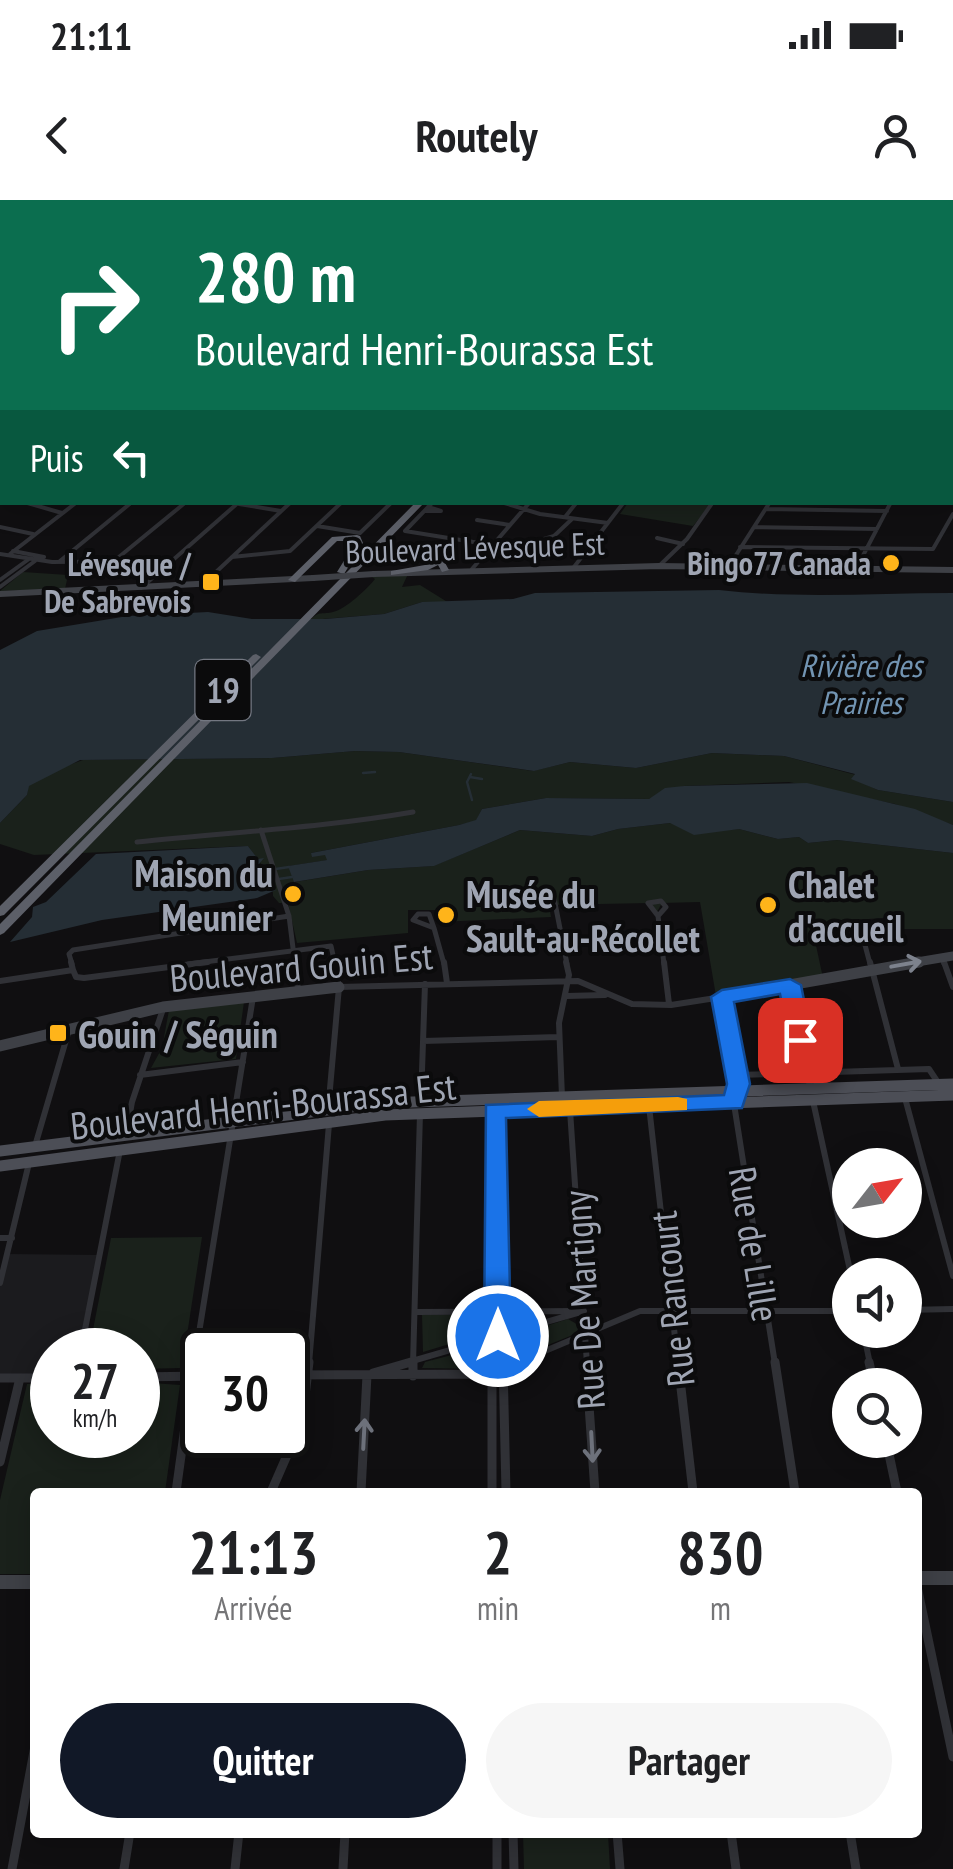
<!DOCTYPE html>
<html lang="fr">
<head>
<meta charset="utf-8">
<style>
  :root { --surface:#fff; --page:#f6f6f6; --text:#202124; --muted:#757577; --accent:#111827 }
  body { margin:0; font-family:"PT Sans Narrow",sans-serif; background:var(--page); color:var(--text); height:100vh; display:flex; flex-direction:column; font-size:38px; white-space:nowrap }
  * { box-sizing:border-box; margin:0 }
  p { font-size:32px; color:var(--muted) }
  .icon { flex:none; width:55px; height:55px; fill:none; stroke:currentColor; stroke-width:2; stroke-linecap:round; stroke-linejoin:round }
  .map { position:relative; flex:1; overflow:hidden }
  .side { position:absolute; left:30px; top:1288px; width:892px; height:350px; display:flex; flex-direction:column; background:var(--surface); border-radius:10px; box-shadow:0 5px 25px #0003 }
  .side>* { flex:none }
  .banner { position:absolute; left:0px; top:0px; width:955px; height:305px; box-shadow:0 5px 25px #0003; background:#0b6e4f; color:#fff; overflow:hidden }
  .needle { width:65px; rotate:59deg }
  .tools { position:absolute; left:832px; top:948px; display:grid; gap:20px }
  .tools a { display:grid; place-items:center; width:90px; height:90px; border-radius:50%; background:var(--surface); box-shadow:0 5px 25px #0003; font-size:50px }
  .speed { position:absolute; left:30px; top:1128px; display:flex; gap:20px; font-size:50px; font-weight:700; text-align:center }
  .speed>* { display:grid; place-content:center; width:130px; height:130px; border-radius:50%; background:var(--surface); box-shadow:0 5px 25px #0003; line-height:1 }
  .speed small { font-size:25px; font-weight:400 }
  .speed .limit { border:5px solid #111; border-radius:15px; background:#fff; color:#111 }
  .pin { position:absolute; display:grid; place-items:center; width:85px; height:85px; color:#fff; margin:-42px; border-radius:20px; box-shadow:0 5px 15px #0006 }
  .me { position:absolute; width:110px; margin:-55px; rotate:0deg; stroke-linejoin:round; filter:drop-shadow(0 0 8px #0008) }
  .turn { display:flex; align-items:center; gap:35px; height:210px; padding:0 30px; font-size:45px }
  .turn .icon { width:130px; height:130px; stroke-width:2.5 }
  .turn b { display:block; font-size:70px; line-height:85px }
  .then { display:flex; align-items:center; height:95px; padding:0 30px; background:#0003; gap:20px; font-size:38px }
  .eta { display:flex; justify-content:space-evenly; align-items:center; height:170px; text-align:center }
  .eta b { font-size:60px; font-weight:800; line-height:70px }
  .action { display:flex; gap:20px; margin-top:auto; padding:20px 30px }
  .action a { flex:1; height:115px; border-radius:60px; background:var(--accent); color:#fff; font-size:40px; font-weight:800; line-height:115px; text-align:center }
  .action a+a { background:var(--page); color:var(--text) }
  .status { display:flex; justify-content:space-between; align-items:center; height:70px; padding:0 50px; background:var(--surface); direction:ltr }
  .status svg { height:28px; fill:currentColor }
  header { display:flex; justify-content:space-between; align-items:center; height:130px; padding:0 30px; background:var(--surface); font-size:45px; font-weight:800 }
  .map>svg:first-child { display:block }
  .built { fill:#1b1b1e }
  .green { fill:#1a211b }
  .water { fill:#252e35 }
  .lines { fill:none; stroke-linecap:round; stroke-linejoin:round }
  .stream { stroke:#252e35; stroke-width:2.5 }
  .street-far3 { stroke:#303136; stroke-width:4 }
  .street-far2 { stroke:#303136; stroke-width:5 }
  .street-far1 { stroke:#303136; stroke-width:6 }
  .street { stroke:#303136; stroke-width:9 }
  .secondary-far3 { stroke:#3e4046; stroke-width:6 }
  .secondary-far2 { stroke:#3e4046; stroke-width:9 }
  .secondary-far1 { stroke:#3e4046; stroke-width:11 }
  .secondary { stroke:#3e4046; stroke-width:14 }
  .primary { stroke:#4c4e56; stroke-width:11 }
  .highway { fill:#5c5f68; fill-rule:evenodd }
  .secondary-bridge { stroke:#3e4046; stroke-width:6 }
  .oneway { stroke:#7d828d }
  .oneway2 { stroke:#6d717b }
  .route { fill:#1a73e8; stroke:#114b97; stroke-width:2.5 }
  .slow { fill:#f59e0b }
  .poi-dot { fill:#ffb41a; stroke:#0b0b0c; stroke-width:4 }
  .labels { text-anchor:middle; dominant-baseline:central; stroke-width:8; stroke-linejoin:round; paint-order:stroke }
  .far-street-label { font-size:32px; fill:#9fa5b3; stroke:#0b0b0c }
  .far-poi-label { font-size:32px; font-weight:bold; fill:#9fa5b3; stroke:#0b0b0c; text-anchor:end }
  .far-water-label { font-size:32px; font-style:italic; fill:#7294b2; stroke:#0b0b0c }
  .shield { fill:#0b0b0c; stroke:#737781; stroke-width:2.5 }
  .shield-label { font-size:35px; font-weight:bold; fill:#9fa5b3 }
  .poi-label { font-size:38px; font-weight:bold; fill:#9fa5b3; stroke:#0b0b0c; text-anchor:start }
  .street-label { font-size:38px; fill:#9fa5b3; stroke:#0b0b0c }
</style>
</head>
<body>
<div class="status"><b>21:11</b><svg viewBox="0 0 49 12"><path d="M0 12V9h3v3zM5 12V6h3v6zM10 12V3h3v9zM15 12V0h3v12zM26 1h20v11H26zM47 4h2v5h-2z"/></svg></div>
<header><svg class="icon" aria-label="back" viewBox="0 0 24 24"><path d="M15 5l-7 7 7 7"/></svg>Routely<svg class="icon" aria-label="person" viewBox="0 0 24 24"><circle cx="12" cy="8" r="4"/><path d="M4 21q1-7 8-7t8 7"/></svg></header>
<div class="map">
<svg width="953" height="1669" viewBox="0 0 953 1669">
  <rect width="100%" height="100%" fill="#100f11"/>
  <path class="built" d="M 8,1054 L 100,1055 L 82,1150 L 52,1150 L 52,1178 L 0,1178 L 0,1084 Z"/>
  <path class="green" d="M 628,303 L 712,303 L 693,326 L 620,314 Z
    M 23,372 L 68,375 L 65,389 L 0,391 Z
    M 408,374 L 402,387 L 420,385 L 449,403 L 422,402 L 384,414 L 310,420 C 320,410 322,415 333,412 C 346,409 367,389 375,379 L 372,377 Z
    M 355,551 L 399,552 L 533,571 L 570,562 L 636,568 L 712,553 L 784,556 L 856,575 L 853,579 L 878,590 L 953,602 L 953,625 L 895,604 L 789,582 L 684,586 L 649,599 L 546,598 L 482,609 L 476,621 L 459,625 L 311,653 L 326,655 L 328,660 L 289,666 L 295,682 L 368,670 L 433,666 L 520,630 L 592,636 L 618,629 L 670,623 L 706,631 L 739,629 L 778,639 L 799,637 L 808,643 L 837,640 L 953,653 L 953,729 L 900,729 L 896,717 L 869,719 L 865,724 L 811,722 L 823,778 L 716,796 L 700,702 L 662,703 L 657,712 L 650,703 L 549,705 L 551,717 L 439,722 L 437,710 L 408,710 L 408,733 L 297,743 L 288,703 L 279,703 L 273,696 L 272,679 L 248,646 L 34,655 L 0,644 L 0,623 L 27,595 L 28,586 L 44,574 L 83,560 L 272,558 Z
    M 244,802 L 236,859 L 151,868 L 162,848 L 169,810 Z
    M 202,1037 L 182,1168 L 138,1169 L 138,1150 L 89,1150 L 111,1038 Z
    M 422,1115 L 484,1115 L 489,1132 L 423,1152 Z
    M 568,1119 L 580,1126 L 575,1134 L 511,1160 L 508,1138 Z
    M 486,1146 L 477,1169 L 422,1168 L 425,1162 Z
    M 138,1182 L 180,1185 L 165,1292 L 35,1292 L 35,1374 L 0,1374 L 0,1300 L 27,1184 L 52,1183 L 52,1235 L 138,1235 Z
    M 523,1633 L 608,1633 L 610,1669 L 524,1669 Z"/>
  <path class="water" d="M 719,390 C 797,399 875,393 953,393 L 953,602 L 878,590 L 851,579 L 855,574 L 784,556 L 712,553 L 636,568 L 570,562 L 534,571 L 399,552 L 355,551 L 272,558 L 80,560 L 29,586 L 27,595 L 0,623 L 0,450 L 37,431 L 128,416 L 208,412 L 252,419 L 325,419 L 384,414 L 422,402 L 513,399 L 535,393 Z
    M 807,583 L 915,609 L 953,625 L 953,653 L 837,640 L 808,643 L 799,637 L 778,639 L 739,629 L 694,635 L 670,623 L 618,629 L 592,636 L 520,630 L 434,666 L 368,670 L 294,682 L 288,666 L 327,660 L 325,655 L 312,657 L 311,653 L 459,625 L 476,620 L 482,609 L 546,598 L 649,599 L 665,588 L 684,586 Z
    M 248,646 L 258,659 L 264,658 L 259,664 L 267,664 L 270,688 L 276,690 L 257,698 L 102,720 L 10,742 L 32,717 L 33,707 L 46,702 L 96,654 Z"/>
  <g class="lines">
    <path class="stream" d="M 363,573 L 375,572
      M 471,574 L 467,582 L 472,600
      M 470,577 L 482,579
      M 269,670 L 289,667
      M 272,680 L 292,677"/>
    <path class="street-far3" d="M 709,0 L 732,2
      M 837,0 L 860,2
      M 941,0 L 953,1
      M 348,2 L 352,0
      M 389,2 L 393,0
      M 0,146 L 2,141
      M 24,302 L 62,313
      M 433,302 L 405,331 L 492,345
      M 501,302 L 540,314 L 608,323
      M 239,304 L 281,311
      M 766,309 L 887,311
      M 425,311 L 441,311 L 428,307
      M 565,317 L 577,302
      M 504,324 L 477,320 L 510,325
      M 317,326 L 360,333 L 392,302
      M 0,327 L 33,334
      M 754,327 L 877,329
      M 554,336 L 556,340 L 544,339 Z
      M 554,336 L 572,319
      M 657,338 L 683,344
      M 740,347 L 933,349 L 953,314
      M 13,351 L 44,357
      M 0,354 L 52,362 L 172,361
      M 10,354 L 77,302
      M 232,357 L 290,351 L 342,302
      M 60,361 L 132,302
      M 114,361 L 186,302
      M 659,366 L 687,339 L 713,302
      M 729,366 L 770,302
      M 574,367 L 624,302
      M 472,369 L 530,302
      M 856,369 L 891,302
      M 0,380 L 29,359
      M 202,385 L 291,302
      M 0,387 L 35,361
      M 141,388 L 239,302"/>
    <path class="street-far2" d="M 261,630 L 289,716 L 295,764
      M 137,642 C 230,632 321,628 413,612
      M 554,698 L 567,764
      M 661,701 L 666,707 L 658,716 L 648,703 Z
      M 418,714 L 429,714 L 434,728 L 413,720 Z
      M 658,716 L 664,764
      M 860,726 L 870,764
      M 434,728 L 444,764
      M 942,758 L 944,764
      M 72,764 L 69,754 L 73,750 L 289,716
      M 188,764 L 331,746 L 335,764"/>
    <path class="street-far1" d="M 71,762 L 73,770
      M 295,762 L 298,789
      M 444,762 L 447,783
      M 664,762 L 669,804
      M 870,762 L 898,869
      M 944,762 L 953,787
      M 0,781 L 73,770 L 76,777 L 84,778 L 208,762
      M 790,786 L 810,887
      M 339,787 L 578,781 L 632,804 L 671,805 L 722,797 L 736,892
      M 567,796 L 605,795
      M 423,841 L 558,837
      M 140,875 L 243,862
      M 737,875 L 929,869 L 939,884
      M 562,897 L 559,823 L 569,775 L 566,762
      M 905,898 L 953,1076
      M 421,900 L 425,784
      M 813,901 L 851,1075
      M 734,904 L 775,1164
      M 649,906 L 678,1164
      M 570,910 L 587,1164
      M 328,911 L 339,787 L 334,762
      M 126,935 L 132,902 L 163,809
      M 35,946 L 69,830
      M 0,1038 L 12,1038
      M 0,1083 L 29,963
      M 905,1110 L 953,1109
      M 416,1112 L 578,1111
      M 863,1130 L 870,1164
      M 498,1137 L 503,1143 L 503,1164
      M 81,1150 L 120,950
      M 194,1164 L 253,797
      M 309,1164 L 329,924
      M 402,1164 L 584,1111
      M 413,1164 L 420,913
      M 492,1164 L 492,1146 L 498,1137 L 494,911
      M 514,1164 L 640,1111 L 850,1111"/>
    <path class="street" d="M 492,1162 L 492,1292
      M 503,1162 L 506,1292
      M 586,1162 L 595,1292
      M 678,1162 L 693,1292
      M 775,1162 L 795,1292
      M 869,1162 L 874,1185
      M 373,1173 L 411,1162
      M 288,1175 L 491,1174 L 520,1162
      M 413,1176 L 413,1162
      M 138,1177 L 202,1176
      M 0,1178 L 52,1178
      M 886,1240 L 897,1292
      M 0,1262 L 20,1178
      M 176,1292 L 194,1162
      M 271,1292 L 302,1221 L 309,1162
      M 361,1292 L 367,1175
      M 918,1391 L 953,1557
      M 497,1632 L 497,1669
      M 513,1632 L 514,1669
      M 617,1632 L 620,1669
      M 731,1632 L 736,1669
      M 850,1632 L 856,1669
      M 12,1669 L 35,1546
      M 124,1669 L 130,1632
      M 235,1669 L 239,1632
      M 343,1669 L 345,1632"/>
    <path class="secondary-far3" d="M 374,374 L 659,366 L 953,370
      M 0,394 L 313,378"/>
    <path class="secondary-far2" d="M 905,764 L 953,756"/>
    <path class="secondary-far1" d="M 722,797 L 919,762
      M 0,846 L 163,807 L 339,787"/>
    <path class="secondary" d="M 918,1378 L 953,1378
      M 0,1382 L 35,1382"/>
    <path class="primary" d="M 0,951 L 382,903 L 953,884
      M 0,966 L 385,915 L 953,895"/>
    <path class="highway" d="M 590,0 L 597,0 L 594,2 L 588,2 Z
      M 416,302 L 425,302 L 4,733 L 0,735 L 0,724 Z
      M 357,335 L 360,336 L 363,343 L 344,374 L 337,372 L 355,343 L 354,341 L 337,341 L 295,382 L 288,380 L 332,337 Z
      M 403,346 L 419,346 L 439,352 L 449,370 L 442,372 L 438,365 L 428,370 L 391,375 L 391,371 L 425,365 L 434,359 L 433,356 C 411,348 394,351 375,364 L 368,362 L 384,351 Z
      M 256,454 L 261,457 L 259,459 L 4,715 L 0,716 L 0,706 L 253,455 Z"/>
    <path class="secondary-bridge" d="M 313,378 L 374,374"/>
  </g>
  <defs><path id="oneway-shaft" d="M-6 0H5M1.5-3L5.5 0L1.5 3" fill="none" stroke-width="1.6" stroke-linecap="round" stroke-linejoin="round" transform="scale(2.5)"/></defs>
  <use class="oneway" href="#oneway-shaft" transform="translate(906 764) rotate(-10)"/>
  <g class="oneway2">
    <use href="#oneway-shaft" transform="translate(364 1234) rotate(-87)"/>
    <use href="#oneway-shaft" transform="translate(592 1247) rotate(87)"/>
  </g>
  <path class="route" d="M 790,779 L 801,785 L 812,840 L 808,845 L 800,847 L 789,840 L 780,794 L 734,802 L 750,884 L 742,908 L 506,918 L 511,1136 L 507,1144 L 488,1144 L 484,1136 L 486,905 L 724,895 L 727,884 L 711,797 L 722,790 Z"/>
  <path class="slow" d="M 678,897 L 687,899 L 687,910 L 539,917 L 527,909 L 539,901 Z"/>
  <g class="poi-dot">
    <circle cx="891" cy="363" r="10"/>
    <rect x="201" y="372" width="20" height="20" rx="5"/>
    <circle cx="293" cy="694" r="10"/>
    <circle cx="768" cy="705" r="10"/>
    <circle cx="446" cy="715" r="10"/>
    <rect x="48" y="823" width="20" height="20" rx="5"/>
  </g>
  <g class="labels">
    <g class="far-street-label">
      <text transform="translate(475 347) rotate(-2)">Boulevard Lévesque Est</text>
    </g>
    <g class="far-poi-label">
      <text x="871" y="363">Bingo77 Canada</text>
      <text x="191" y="364">Lévesque /<tspan x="191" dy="37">De Sabrevois</tspan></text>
    </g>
    <g class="far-water-label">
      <text x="861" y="465">Rivière des<tspan x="861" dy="37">Prairies</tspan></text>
    </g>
    <rect class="shield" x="195.5" y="460" width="55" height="60" rx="8"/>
    <g class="shield-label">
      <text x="223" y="490">19</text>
    </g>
    <g class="poi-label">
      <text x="273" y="672" text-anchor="end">Maison du<tspan x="273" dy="44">Meunier</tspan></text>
      <text x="788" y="683">Chalet<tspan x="788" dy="44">d'accueil</tspan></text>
      <text x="466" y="693">Musée du<tspan x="466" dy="44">Sault-au-Récollet</tspan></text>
      <text x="78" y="833">Gouin / Séguin</text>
    </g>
    <g class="street-label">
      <text transform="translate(301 766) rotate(-5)">Boulevard Gouin Est</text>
      <text transform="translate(263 905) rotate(-6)">Boulevard Henri-Bourassa Est</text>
      <text transform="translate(755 1044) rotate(81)">Rue de Lille</text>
      <text transform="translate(671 1099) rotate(-96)">Rue Rancourt</text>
      <text transform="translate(583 1100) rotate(-94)">Rue De Martigny</text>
    </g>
  </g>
</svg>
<div class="tools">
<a><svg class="needle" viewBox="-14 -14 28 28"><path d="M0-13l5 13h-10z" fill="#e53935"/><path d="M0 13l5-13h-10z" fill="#757577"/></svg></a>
<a><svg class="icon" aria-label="sound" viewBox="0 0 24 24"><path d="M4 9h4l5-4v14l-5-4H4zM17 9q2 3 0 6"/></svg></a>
<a><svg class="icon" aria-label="search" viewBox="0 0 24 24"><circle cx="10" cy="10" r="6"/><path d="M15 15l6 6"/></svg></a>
</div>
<div class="speed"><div>27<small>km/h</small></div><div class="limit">30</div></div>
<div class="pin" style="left:800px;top:840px;background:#d93025"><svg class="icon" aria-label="arrive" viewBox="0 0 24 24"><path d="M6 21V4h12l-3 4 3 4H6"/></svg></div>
<svg class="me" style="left:498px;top:1136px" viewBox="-20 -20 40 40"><circle r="17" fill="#1a73e8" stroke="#fff" stroke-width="3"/><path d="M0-11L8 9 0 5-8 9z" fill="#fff"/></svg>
<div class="banner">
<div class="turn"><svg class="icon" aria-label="right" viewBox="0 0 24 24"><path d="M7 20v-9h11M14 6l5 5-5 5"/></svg><div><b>280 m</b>Boulevard Henri-Bourassa Est</div></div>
<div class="then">Puis<svg class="icon" aria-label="left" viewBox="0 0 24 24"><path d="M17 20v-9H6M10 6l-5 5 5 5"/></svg></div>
</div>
<section class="side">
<div class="eta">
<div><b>21:13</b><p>Arrivée</p></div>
<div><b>2</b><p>min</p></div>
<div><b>830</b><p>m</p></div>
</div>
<div class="action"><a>Quitter</a><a>Partager</a></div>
</section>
</div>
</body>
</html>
